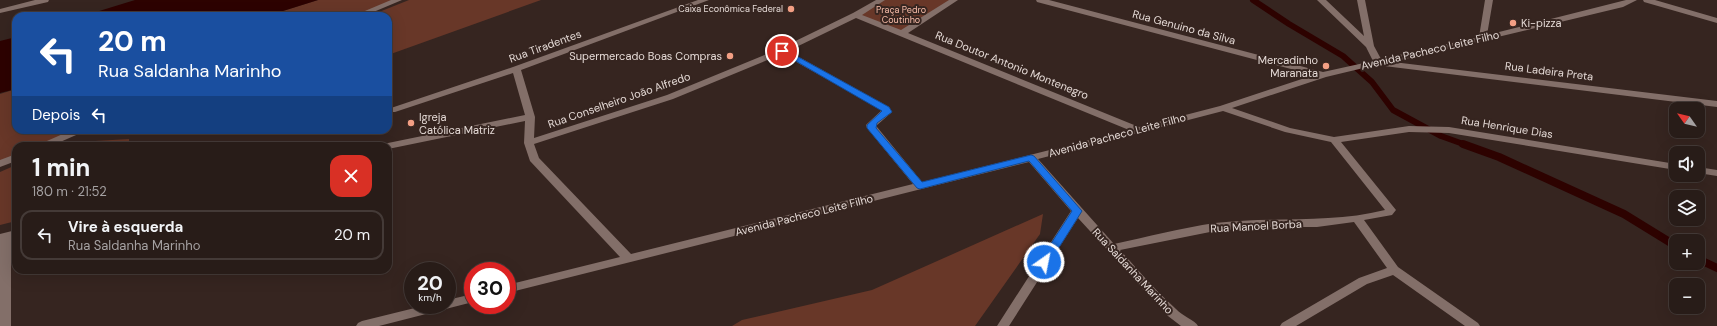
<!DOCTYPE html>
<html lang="pt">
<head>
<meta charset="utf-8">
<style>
  :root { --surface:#281c18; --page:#302521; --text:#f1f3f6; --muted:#a5a1a2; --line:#443a37 }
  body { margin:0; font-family:"DM Sans",sans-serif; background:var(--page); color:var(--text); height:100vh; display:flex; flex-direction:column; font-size:15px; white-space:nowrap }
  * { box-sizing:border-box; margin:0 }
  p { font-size:13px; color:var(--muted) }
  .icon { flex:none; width:22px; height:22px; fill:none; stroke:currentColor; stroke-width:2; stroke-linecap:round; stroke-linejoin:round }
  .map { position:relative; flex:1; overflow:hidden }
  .sheet { position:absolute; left:12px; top:142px; width:380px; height:132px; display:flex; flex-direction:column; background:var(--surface); border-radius:12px; box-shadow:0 4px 16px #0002,0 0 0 1px var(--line) }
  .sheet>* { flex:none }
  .banner { position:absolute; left:12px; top:12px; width:380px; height:122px; border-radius:12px; box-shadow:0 4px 16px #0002,0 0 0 1px var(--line); background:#1a4fa0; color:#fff; overflow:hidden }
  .needle { width:26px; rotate:304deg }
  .tools { position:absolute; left:1669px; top:102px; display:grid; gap:8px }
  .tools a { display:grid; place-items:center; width:36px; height:36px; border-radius:8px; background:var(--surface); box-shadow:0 4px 16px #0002,0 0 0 1px var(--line); font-size:20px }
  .speed { position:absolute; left:404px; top:262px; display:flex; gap:8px; font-size:20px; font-weight:700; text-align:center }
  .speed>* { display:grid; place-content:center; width:52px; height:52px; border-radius:50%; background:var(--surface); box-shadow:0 4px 16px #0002,0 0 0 1px var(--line); line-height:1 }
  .speed small { font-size:10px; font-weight:400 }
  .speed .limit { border:6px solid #d22; background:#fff; color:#111 }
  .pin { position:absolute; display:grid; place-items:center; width:34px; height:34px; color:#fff; margin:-17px; border:2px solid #fff; border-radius:50%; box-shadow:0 1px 4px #0007 }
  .me { position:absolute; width:44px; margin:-22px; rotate:33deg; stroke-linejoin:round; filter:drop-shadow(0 0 3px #0008) }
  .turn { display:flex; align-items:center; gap:14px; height:84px; padding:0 20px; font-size:18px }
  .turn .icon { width:52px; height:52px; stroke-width:2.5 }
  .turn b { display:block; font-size:28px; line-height:34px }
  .then { display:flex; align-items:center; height:38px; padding:0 20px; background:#0003; gap:8px; font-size:15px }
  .round { display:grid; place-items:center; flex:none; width:42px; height:42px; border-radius:12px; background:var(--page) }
  .overview { display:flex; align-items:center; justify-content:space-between; height:68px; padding:0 20px }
  h1 { font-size:24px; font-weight:700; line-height:30px }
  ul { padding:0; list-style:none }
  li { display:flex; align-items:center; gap:12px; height:50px; margin:0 8px 6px; padding:0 12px; border:2px solid var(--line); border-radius:12px }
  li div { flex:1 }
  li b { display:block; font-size:15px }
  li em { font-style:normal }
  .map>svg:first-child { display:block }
  .green { fill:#683728 }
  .water { fill:#2d0200 }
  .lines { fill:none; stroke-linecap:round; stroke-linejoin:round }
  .stream-far1 { stroke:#2d0200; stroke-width:6 }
  .stream { stroke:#2d0200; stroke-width:8 }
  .minor { fill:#836f69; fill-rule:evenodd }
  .route { fill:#1a73e8; stroke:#114b97 }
  .poi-dot { fill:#f39f84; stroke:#362520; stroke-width:1.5 }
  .labels { text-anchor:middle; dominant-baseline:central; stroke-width:4; stroke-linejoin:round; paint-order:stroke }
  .far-poi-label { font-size:9px; fill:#e5dad6; stroke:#362520; text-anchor:end }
  .far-park-label { font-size:9px; fill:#f8bca9; stroke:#362520 }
  .poi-label { font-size:11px; fill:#e5dad6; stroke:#362520; text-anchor:start }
  .street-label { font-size:11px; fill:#e5dad6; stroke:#362520 }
</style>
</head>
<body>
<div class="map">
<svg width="1717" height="326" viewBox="0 0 1717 326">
  <rect width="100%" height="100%" fill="#362520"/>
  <path class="green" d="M 318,0 L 400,0 L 359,16 L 267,16 Z
    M 409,0 L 541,0 L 388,55 L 388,16 L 369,16 Z
    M 881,0 L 954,0 L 902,33 L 856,15 Z
    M 16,89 L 16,130 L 80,130 L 43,146 L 16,146 L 16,157 L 0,164 L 0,94 Z
    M 129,139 L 129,146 L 56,146 L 61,143 Z
    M 16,165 L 16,221 L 0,225 L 0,172 Z
    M 1043,214 L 1040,234 L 975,326 L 732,326 L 742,320 L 872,290 Z"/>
  <path class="water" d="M 135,0 L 318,0 L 267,16 L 83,16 Z
    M 16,37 L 16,89 L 0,93 L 0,41 Z"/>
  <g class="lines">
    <path class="stream-far1" d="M 1253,0 L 1289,24 L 1343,56 L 1372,82 L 1393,110 L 1441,136 L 1466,145"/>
    <path class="stream" d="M 1463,144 L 1499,157 L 1624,214 L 1676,246
      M 1698,259 L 1717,268"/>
    <path class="minor" d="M 35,0 L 49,0 L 48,2 L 0,13 L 0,9 Z
      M 391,0 L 402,0 L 364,16 L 353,16 Z
      M 698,0 L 709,0 L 521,70 L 535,117 L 534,138 L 667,95 L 779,49 L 853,13 L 876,0 L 885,0 L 862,15 L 901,30 L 949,0 L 958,0 L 908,33 L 1139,127 L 1220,106 L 1314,75 L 1037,2 L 1036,0 L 1049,0 L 1323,72 L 1373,61 L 1366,47 L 1317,0 L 1326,0 L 1364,36 L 1357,0 L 1365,0 L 1374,46 L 1381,59 L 1479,37 L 1485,0 L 1493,0 L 1487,35 L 1626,0 L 1637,0 L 1623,7 L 1393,62 L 1717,101 L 1717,107 L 1376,65 L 1326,77 L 1232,108 L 1290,128 L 1334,137 L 1409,126 L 1449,127 L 1676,164 L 1676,170 L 1449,133 L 1409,132 L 1341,142 L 1396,210 L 1392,215 L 1364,220 L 1398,267 L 1478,323 L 1480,326 L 1465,326 L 1393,275 L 1367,284 L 1296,326 L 1280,326 L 1282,323 L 1359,278 L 1387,268 L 1354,222 L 1317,227 L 1267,227 L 1215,231 L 1120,250 C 1138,270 1156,291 1176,309 C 1181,315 1196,321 1198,326 L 1181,326 L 1168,316 L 1078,218 L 1009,326 L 997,326 L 1071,211 L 1029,162 L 507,293 L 507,285 L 620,257 L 530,161 L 524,143 L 525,121 L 388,149 L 388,146 L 383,146 L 388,143 L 525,115 L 513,73 L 395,112 L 389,112 L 388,109 L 513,67 ZM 856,18 L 1129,130 L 922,182 L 877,127 L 876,126 L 892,112 L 889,107 L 788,51 ZM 782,54 L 882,110 L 868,123 L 866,125 L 867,128 L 913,184 L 631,254 L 539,158 L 534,144 L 673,99 ZM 1223,111 L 1285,132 L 1331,142 L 1385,210 C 1330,224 1272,216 1215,223 C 1181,228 1147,237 1114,244 L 1038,159 Z
      M 1643,0 L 1655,0 L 1717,18 L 1717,23 L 1644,2 Z
      M 72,130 L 85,130 L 83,132 L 51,146 L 38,146 L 40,144 Z
      M 16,154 L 16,161 L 0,167 L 0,160 Z
      M 1698,167 L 1717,170 L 1717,176 L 1698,173 Z
      M 16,230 L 16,238 L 11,239 L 11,326 L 0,326 L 0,234 Z
      M 473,294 L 473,302 L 379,326 L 356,326 L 358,323 L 362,321 L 427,305 L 447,305 L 447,300 Z"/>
  </g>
  <path class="route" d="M 782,48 L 889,107 L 892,112 L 877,123 L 876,128 L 922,182 L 1031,155 L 1034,156 L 1082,211 L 1048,265 L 1040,265 L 1039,262 L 1072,211 L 1029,161 L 920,189 L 917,188 L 867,128 L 867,125 L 882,111 L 780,52 L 780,49 Z"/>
  <g class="poi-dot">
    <circle cx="791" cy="9" r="4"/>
    <circle cx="1513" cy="23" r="4"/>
    <circle cx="730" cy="56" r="4"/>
    <circle cx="1326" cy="66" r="4"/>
    <circle cx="411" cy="123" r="4"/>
  </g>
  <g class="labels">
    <g class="far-poi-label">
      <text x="783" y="9">Caixa Econômica Federal</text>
    </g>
    <g class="far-park-label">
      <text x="901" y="10">Praça Pedro<tspan x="901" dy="10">Coutinho</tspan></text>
    </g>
    <g class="poi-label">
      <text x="1521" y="23">Ki-pizza</text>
      <text x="722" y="56" text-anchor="end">Supermercado Boas Compras</text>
      <text x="1318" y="60" text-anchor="end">Mercadinho<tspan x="1318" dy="13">Maranata</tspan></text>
      <text x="419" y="117">Igreja<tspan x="419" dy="13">Católica Matriz</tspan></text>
    </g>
    <g class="street-label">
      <text transform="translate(1184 27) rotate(15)">Rua Genuino da Silva</text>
      <text transform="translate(545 46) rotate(-20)">Rua Tiradentes</text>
      <text transform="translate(1430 50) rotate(-13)">Avenida Pacheco Leite Filho</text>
      <text transform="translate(1012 65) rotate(22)">Rua Doutor Antonio Montenegro</text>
      <text transform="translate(1549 71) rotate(7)">Rua Ladeira Preta</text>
      <text transform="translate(619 100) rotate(-19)">Rua Conselheiro João Alfredo</text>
      <text transform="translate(1507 127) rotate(9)">Rua Henrique Dias</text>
      <text transform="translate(1117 135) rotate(-15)">Avenida Pacheco Leite Filho</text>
      <text transform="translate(804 215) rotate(-14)">Avenida Pacheco Leite Filho</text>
      <text transform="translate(1256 226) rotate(-3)">Rua Manoel Borba</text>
      <text transform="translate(1133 271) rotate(47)">Rua Saldanha Marinho</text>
    </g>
  </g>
</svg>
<div class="tools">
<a><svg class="needle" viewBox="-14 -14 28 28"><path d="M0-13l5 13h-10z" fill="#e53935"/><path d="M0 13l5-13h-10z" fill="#a5a1a2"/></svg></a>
<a><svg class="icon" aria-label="sound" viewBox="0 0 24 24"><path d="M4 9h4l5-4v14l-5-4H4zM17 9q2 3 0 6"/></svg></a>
<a><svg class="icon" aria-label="layers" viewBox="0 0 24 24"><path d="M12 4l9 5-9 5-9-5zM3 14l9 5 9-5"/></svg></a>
<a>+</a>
<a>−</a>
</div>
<div class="speed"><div>20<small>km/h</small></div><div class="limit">30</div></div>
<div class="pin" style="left:782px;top:51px;background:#d93025"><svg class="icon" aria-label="arrive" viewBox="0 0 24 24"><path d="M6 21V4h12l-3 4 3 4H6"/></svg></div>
<svg class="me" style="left:1044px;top:262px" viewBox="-20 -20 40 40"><circle r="17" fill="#1a73e8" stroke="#fff" stroke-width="3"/><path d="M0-11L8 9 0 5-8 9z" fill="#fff"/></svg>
<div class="banner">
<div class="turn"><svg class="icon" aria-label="left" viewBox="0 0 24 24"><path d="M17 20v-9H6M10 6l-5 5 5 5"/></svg><div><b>20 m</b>Rua Saldanha Marinho</div></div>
<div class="then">Depois<svg class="icon" aria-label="left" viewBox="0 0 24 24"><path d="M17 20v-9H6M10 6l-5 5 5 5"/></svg></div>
</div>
<section class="sheet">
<div class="overview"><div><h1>1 min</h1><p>180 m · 21:52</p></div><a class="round" style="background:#d93025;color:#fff"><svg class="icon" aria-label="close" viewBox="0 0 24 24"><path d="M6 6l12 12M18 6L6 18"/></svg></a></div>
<ul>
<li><svg class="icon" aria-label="left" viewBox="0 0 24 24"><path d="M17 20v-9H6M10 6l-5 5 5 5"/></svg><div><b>Vire à esquerda</b><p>Rua Saldanha Marinho</p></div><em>20 m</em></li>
</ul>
</section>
</div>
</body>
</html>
